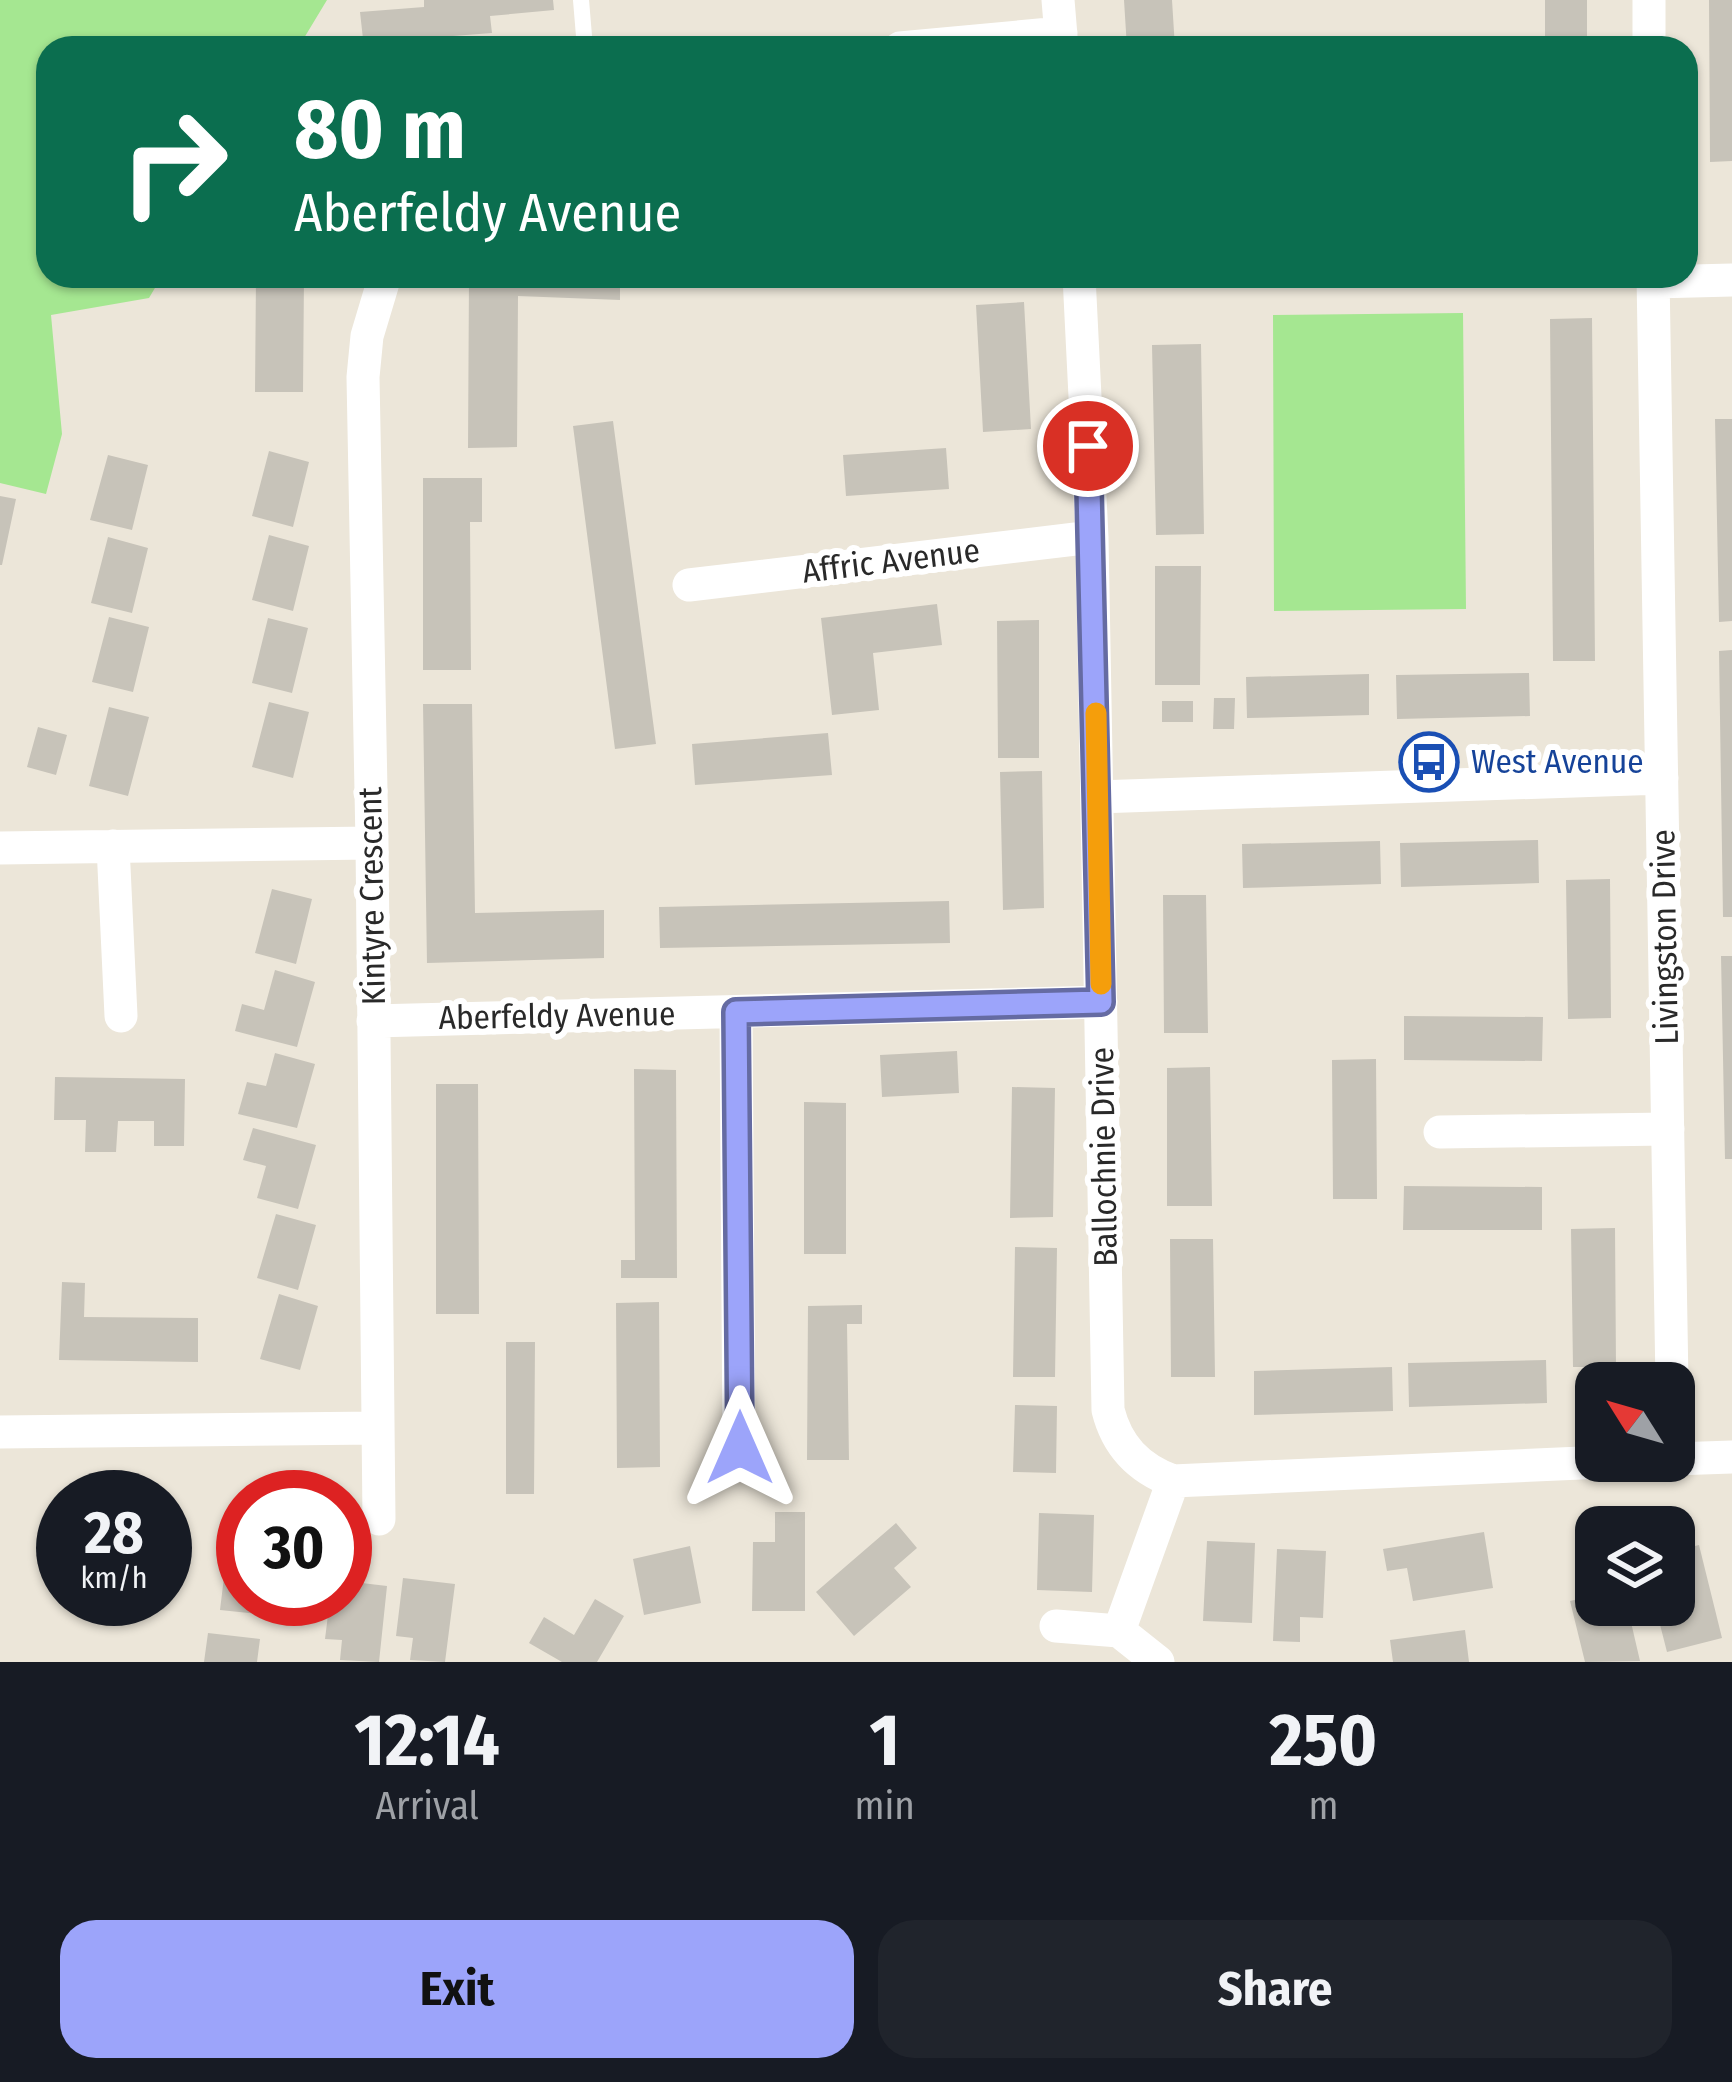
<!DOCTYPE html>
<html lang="en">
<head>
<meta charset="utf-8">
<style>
  :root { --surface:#171b24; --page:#20242c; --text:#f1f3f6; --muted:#9ea1a6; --accent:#9ca4fa }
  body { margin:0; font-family:"Fira Sans Condensed",sans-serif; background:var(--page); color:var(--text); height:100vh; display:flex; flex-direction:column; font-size:45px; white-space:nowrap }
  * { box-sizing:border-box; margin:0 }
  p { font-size:39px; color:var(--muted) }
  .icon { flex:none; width:66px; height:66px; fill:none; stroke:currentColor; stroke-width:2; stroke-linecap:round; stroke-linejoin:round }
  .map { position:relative; height:1662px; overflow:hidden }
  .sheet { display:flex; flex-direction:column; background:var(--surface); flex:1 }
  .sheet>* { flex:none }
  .guide { position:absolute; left:36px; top:36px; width:1662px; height:252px; border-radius:36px; box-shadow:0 3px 9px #0004; background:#0b6e4f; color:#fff; overflow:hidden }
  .needle { width:78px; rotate:307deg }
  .buttons { position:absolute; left:1575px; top:1362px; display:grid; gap:24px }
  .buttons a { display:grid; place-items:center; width:120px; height:120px; border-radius:24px; background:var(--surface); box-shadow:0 3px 9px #0004; font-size:60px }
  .speed { position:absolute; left:36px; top:1470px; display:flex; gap:24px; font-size:60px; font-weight:700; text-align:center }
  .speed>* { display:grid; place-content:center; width:156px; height:156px; border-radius:50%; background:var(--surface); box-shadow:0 3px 9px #0004; line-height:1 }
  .speed small { font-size:30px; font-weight:400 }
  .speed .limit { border:18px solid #d22; background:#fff; color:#111 }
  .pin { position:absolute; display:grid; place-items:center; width:102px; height:102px; color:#fff; margin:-51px; border:6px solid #fff; border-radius:50%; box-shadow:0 3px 12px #0007 }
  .me { position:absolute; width:132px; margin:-66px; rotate:0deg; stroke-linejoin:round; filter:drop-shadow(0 0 9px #0008) }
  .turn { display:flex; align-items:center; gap:42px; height:252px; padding:0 60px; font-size:54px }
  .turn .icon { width:156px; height:156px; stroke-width:2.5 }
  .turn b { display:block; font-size:84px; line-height:102px }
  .eta { display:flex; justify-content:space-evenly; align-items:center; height:204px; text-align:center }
  .eta b { font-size:72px; font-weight:700; line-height:84px }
  .primary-button { display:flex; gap:24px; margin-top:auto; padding:24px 60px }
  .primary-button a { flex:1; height:138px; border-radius:36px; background:var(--accent); color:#111; font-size:48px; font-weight:700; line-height:138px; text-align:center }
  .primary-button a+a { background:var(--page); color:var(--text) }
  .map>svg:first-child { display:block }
  .green { fill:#a5e791 }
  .building { fill:#c7c3b9 }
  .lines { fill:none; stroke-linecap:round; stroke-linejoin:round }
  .service { stroke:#fff; stroke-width:16 }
  .minor { stroke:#fff; stroke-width:33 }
  .route-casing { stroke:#656ba2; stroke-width:30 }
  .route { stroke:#9ca4fa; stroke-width:21 }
  .slow { stroke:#f59e0b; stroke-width:21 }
  .labels { text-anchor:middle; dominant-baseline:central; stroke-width:12; stroke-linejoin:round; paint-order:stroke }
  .street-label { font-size:33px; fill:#292929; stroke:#fff }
  .transit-label { font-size:33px; fill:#164399; stroke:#fff; text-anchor:start }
</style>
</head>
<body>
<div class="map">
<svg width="1732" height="1662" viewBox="0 0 1732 1662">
  <rect width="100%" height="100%" fill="#ece6d9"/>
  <path class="green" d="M 0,0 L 327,0 L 298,48 L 48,48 L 48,276 L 162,276 L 149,298 L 51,315 L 62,434 L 46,494 L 0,483 Z
    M 1463,313 L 1466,609 L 1274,611 L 1273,315 Z"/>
  <path class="building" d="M 424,0 L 553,0 L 554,10 L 490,16 L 492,33 L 427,38 L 428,48 L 364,48 L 360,12 L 424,7 Z
    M 1124,0 L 1172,0 L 1175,48 L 1127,48 Z
    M 1545,0 L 1587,0 L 1587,48 L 1545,48 Z
    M 1709,0 L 1732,0 L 1732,161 L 1710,162 Z
    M 1261,41 L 1261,48 L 1225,48 L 1225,43 Z
    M 256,276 L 304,276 L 303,392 L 255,392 Z
    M 469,276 L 620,276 L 620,300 L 518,296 L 517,447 L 468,448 Z
    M 1024,302 L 1031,429 L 983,432 L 976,305 Z
    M 1592,318 L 1595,661 L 1553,661 L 1550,319 Z
    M 1201,344 L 1204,534 L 1156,535 L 1152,345 Z
    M 1715,419 L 1732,419 L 1732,621 L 1719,622 Z
    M 613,421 L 656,744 L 615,749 L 573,426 Z
    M 946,448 L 949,489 L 846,496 L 843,455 Z
    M 269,451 L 309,462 L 293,527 L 252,516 Z
    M 108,455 L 148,465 L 132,530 L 90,520 Z
    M 423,478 L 482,478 L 482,522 L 470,522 L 471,670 L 423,670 Z
    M 0,496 L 16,499 L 2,565 L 0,565 Z
    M 269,535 L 309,546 L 293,611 L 252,600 Z
    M 108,537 L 148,548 L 132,613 L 91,603 Z
    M 1155,566 L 1201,566 L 1200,685 L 1155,685 Z
    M 937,604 L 942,645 L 873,653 L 879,710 L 832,715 L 821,618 Z
    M 109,617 L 149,627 L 133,692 L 92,682 Z
    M 268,618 L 308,628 L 292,693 L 252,683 Z
    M 1039,620 L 1039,758 L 998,758 L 997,621 Z
    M 1732,650 L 1732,917 L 1723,917 L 1719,651 Z
    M 1529,673 L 1530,716 L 1397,719 L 1396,675 Z
    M 1369,674 L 1369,715 L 1247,718 L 1246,677 Z
    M 1214,698 L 1235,698 L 1234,729 L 1213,729 Z
    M 1162,701 L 1193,701 L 1193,722 L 1162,722 Z
    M 269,702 L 309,712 L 293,778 L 252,767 Z
    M 423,704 L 472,704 L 475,913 L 604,910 L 604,958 L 427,963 Z
    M 109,707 L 149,717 L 128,796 L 89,786 Z
    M 38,727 L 67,735 L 56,775 L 27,767 Z
    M 828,733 L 832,775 L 695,785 L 692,744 Z
    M 1042,771 L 1044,908 L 1003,910 L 1000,772 Z
    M 1538,840 L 1539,883 L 1401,887 L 1400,843 Z
    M 1380,841 L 1381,884 L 1243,888 L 1242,844 Z
    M 1610,879 L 1611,1018 L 1568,1019 L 1566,880 Z
    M 272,889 L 312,899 L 296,964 L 255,953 Z
    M 1163,895 L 1206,895 L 1208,1033 L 1164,1033 Z
    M 949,901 L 950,943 L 660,948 L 659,907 Z
    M 1721,956 L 1732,956 L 1732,1159 L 1725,1159 Z
    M 275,970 L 315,982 L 297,1047 L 235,1031 L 242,1004 L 264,1010 Z
    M 1404,1016 L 1543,1017 L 1542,1061 L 1404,1060 Z
    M 957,1051 L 959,1093 L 882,1097 L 880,1055 Z
    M 275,1053 L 315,1064 L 297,1128 L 238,1114 L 247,1082 L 266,1086 Z
    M 1376,1059 L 1377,1199 L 1333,1199 L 1332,1060 Z
    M 1210,1067 L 1212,1206 L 1167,1206 L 1167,1068 Z
    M 634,1069 L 676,1070 L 677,1278 L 621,1278 L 621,1260 L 635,1260 Z
    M 55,1077 L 185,1079 L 184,1146 L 154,1146 L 154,1121 L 118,1121 L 116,1152 L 85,1152 L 86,1120 L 54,1120 Z
    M 436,1084 L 478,1084 L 479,1314 L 436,1314 Z
    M 1012,1087 L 1055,1088 L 1053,1217 L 1010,1218 Z
    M 804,1102 L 846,1103 L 846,1254 L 804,1254 Z
    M 253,1128 L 316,1145 L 298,1209 L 257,1198 L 266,1166 L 243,1160 Z
    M 1404,1186 L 1542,1187 L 1542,1230 L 1403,1230 Z
    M 276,1214 L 316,1225 L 298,1290 L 257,1278 Z
    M 1615,1228 L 1616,1367 L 1573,1367 L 1571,1229 Z
    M 1170,1239 L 1213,1239 L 1215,1377 L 1171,1377 Z
    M 1015,1247 L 1057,1248 L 1055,1377 L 1013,1377 Z
    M 62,1282 L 85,1283 L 84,1317 L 198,1318 L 198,1362 L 59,1360 Z
    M 279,1294 L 318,1306 L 300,1370 L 260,1359 Z
    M 659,1302 L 660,1467 L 617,1468 L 616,1303 Z
    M 862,1305 L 862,1324 L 847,1324 L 849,1460 L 807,1460 L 808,1306 Z
    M 506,1342 L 535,1342 L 534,1494 L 506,1494 Z
    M 1546,1360 L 1547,1403 L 1409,1407 L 1408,1363 Z
    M 1392,1367 L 1393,1411 L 1254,1415 L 1254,1371 Z
    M 1015,1405 L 1057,1406 L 1056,1473 L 1013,1472 Z
    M 775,1512 L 805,1512 L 805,1611 L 752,1611 L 753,1542 L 775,1542 Z
    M 1039,1513 L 1094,1515 L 1092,1592 L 1037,1590 Z
    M 896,1523 L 917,1548 L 894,1568 L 911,1587 L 854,1636 L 816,1592 Z
    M 1484,1532 L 1493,1588 L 1413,1601 L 1407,1568 L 1387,1571 L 1383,1549 Z
    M 1207,1541 L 1255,1543 L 1252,1623 L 1203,1621 Z
    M 228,1544 L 243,1545 L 243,1599 L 298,1599 L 295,1618 L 220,1610 Z
    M 1699,1545 L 1722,1638 L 1667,1652 L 1655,1605 L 1674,1605 L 1674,1576 L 1681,1574 L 1675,1551 Z
    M 690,1546 L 701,1603 L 644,1615 L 633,1559 Z
    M 1277,1549 L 1326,1551 L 1323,1618 L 1300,1617 L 1300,1642 L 1273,1641 Z
    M 403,1578 L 455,1584 L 445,1662 L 410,1660 L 413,1638 L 396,1636 Z
    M 345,1581 L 387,1586 L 379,1662 L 340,1660 L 342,1640 L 325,1639 L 330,1599 L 345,1599 Z
    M 1596,1595 L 1596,1605 L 1627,1605 L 1640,1661 L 1585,1662 L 1570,1601 Z
    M 595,1599 L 624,1616 L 597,1662 L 562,1662 L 529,1643 L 544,1617 L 574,1635 Z
    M 1465,1630 L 1469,1662 L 1393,1662 L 1390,1640 Z
    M 208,1633 L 260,1639 L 257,1662 L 204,1662 Z"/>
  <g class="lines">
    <path class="service" d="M 581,0 L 585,48"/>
    <path class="minor" d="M 1058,0 L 1062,48
      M 1649,0 L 1649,48
      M 900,48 L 1061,33
      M 1079,276 L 1092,537 L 1108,1410 C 1117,1446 1138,1468 1173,1481 L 1627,1461
      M 1653,276 L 1672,1383
      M 1654,282 L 1732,280
      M 689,585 L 1092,537
      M 1097,797 L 1662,778
      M 113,846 L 121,1016
      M 0,848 L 372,843
      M 736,1012 L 739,1448
      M 373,1021 L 1101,1002
      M 1440,1132 L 1668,1129
      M 0,1432 L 378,1428
      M 1674,1459 L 1732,1457
      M 379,1519 L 372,843 L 363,377 L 367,336 L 385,276
      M 1056,1626 L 1119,1631 L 1158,1662
      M 1119,1631 L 1173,1481"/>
  </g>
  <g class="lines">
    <g class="route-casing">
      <path id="route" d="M 740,1448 L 736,1012 L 1101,1002 L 1088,446"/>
    </g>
    <use href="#route" class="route"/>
    <path class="slow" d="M 1096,713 L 1101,984"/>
  </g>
  <defs>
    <g id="bus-ring" transform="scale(3)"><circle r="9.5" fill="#fff" stroke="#1a4fb4" stroke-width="1.5"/><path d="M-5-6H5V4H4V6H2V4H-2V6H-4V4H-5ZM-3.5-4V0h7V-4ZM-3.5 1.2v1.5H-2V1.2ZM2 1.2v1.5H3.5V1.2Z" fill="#1a4fb4"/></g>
  </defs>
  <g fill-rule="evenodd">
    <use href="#bus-ring" x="1429" y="762"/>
  </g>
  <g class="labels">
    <g class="street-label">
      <text transform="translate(891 561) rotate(-7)">Affric Avenue</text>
      <text transform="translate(372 896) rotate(-91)">Kintyre Crescent</text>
      <text transform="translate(1665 937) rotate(-91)">Livingston Drive</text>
      <text transform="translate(557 1016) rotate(-1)">Aberfeldy Avenue</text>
      <text transform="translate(1104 1157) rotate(-91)">Ballochnie Drive</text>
    </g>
    <g class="transit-label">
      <text x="1471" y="762">West Avenue</text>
    </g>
  </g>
</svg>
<div class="buttons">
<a><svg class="needle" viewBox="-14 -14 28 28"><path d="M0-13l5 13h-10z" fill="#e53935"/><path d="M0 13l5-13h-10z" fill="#9ea1a6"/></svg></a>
<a><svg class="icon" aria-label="layers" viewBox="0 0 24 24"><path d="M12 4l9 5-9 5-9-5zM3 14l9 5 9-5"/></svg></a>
</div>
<div class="speed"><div>28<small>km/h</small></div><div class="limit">30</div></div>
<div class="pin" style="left:1088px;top:446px;background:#d93025"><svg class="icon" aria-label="arrive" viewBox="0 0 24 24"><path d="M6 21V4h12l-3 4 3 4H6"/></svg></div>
<svg class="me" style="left:740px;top:1448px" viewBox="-20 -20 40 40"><path d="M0-17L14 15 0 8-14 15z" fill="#9ca4fa" stroke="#fff" stroke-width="4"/></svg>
<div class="guide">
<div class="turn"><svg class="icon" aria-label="right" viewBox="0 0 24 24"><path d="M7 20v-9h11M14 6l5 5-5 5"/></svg><div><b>80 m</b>Aberfeldy Avenue</div></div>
</div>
</div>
<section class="sheet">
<div class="eta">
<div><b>12:14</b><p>Arrival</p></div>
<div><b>1</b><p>min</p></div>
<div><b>250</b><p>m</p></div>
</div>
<div class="primary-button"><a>Exit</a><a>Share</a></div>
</section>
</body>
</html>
